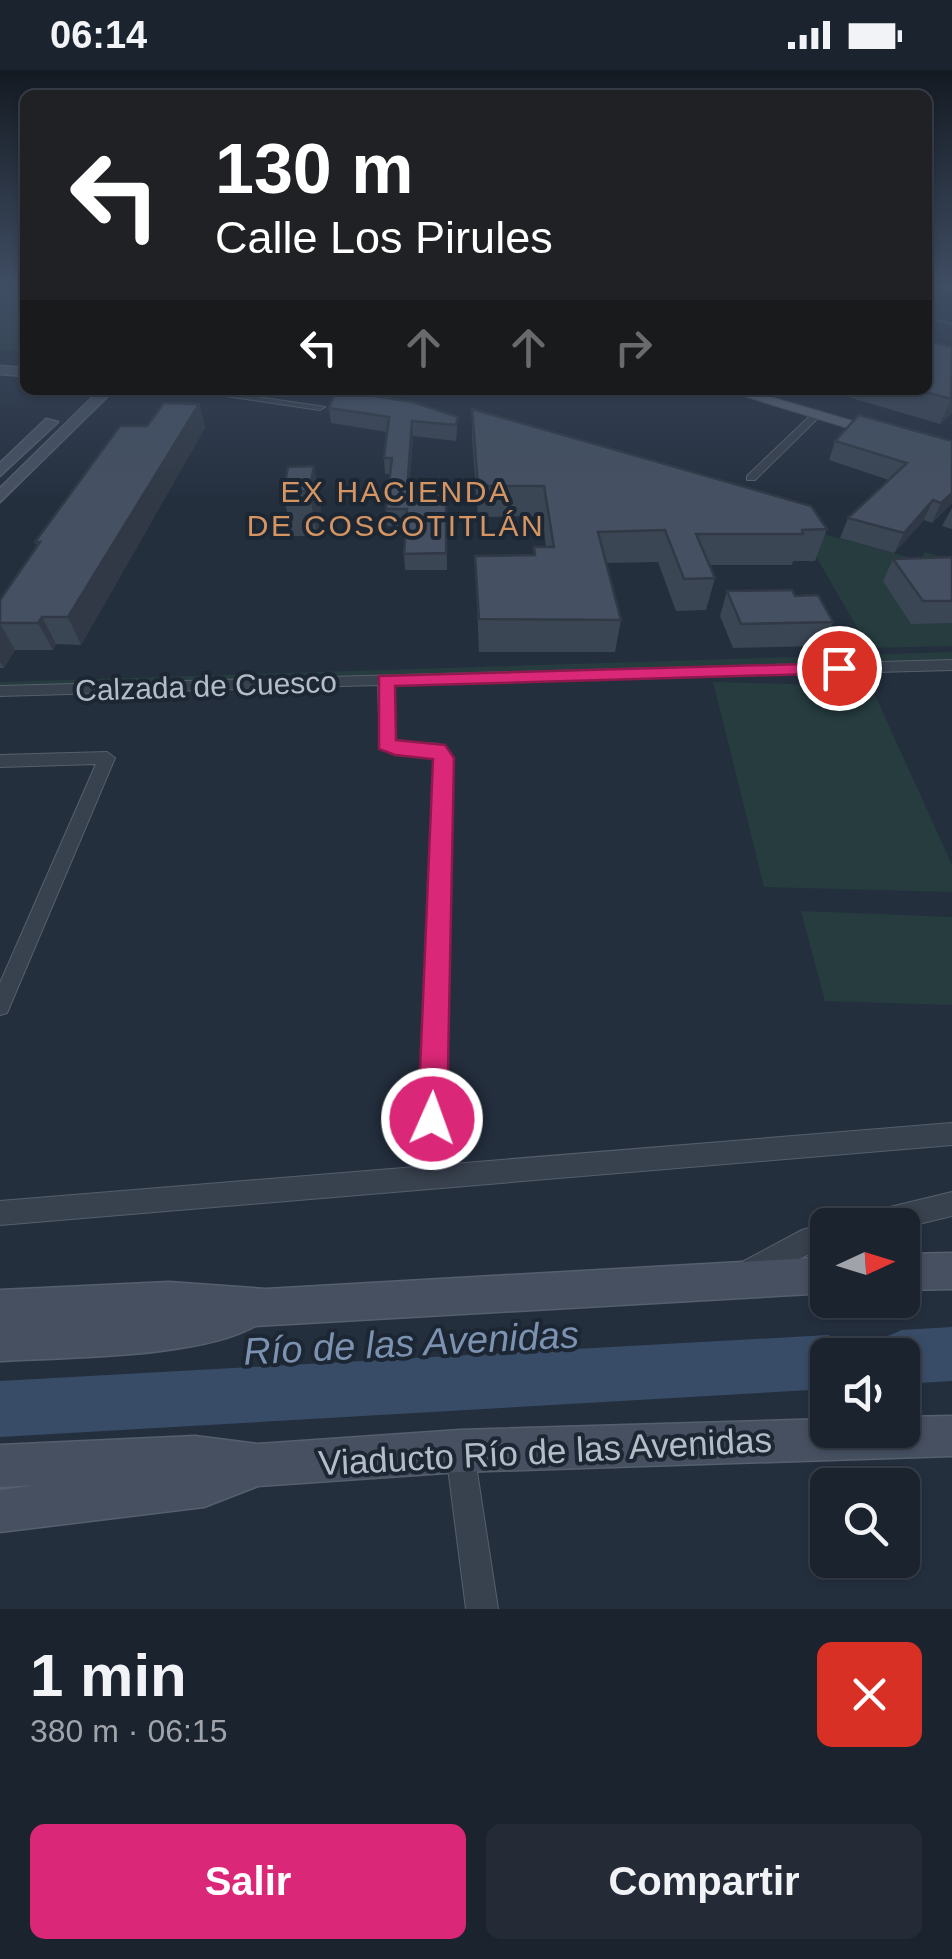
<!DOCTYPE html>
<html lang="es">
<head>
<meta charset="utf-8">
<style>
  :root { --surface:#1b232e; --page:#242b36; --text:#f1f3f6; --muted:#a0a4aa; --line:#39404a; --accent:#db2777 }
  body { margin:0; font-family:Arial,sans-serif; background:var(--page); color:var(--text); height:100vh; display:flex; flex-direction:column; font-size:38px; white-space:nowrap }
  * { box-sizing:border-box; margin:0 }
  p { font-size:32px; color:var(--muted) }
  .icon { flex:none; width:55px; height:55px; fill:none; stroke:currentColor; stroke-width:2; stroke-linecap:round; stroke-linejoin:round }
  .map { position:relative; height:1539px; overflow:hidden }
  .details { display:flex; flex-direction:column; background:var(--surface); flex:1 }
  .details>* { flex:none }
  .top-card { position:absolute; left:20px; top:20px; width:912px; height:305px; border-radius:15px; box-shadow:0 2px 8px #0004,0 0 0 2px var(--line); background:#202124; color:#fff; overflow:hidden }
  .needle { width:65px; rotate:86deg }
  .buttons { position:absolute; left:810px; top:1138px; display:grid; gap:20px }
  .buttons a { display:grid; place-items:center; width:110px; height:110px; border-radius:15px; background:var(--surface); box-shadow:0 2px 8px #0004,0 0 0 2px var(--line); font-size:50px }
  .pin { position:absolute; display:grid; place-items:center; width:85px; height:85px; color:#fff; margin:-42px; border:5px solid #fff; border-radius:50%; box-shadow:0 2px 10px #0007 }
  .me { position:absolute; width:110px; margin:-55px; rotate:2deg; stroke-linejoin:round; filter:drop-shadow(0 0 8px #0008) }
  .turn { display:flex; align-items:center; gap:35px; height:210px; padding:0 30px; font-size:45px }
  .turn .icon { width:130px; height:130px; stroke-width:2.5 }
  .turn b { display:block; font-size:70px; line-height:85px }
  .lanes { display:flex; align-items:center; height:95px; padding:0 30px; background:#0003; justify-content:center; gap:50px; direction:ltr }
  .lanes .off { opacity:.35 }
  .round { display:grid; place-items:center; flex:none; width:105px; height:105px; border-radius:15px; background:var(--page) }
  .overview { display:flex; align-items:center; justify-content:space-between; height:170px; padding:0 30px }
  h1 { font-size:60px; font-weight:800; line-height:75px }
  .cta { display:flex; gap:20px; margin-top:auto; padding:20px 30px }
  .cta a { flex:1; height:115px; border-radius:15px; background:var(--accent); color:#fff; font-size:40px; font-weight:800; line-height:115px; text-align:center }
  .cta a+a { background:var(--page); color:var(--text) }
  .status { display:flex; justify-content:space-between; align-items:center; height:70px; padding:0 50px; background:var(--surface); direction:ltr }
  .status svg { height:28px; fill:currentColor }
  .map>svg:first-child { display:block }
  .green { fill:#263c3f }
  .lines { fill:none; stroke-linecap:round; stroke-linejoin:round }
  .stream { stroke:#394c67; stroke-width:2.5 }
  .river { fill:#394c67; fill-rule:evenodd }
  .street-casing { stroke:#565f6c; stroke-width:2 }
  .secondary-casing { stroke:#565f6c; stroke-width:3 }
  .primary-casing { stroke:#414a57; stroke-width:2 }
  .street { fill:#38414e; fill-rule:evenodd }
  .secondary { fill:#465061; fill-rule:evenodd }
  .primary { fill:#56606e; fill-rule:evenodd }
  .wall { fill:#3b4654 }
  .shaded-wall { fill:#303945 }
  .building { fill:#455162; stroke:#303945; stroke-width:2.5 }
  .route { fill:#db2777; stroke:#8e194d; stroke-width:2.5 }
  .labels { text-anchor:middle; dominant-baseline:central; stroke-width:8; stroke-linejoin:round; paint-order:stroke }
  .far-quarter-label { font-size:30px; letter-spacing:2.5px; fill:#d59563; stroke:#1d2633 }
  .street-label { font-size:30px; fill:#b4bcc9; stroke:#1d2633 }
  .near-street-label { font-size:35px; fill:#b4bcc9; stroke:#1d2633 }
  .near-water-label { font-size:38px; font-style:italic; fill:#7c92b1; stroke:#1d2633 }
</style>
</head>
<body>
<div class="status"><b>06:14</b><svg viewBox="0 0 49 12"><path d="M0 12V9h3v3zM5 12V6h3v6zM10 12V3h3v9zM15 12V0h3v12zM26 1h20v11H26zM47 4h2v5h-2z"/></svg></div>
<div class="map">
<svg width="952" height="1539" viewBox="0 0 952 1539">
  <rect width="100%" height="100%" fill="#242f3e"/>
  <path class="green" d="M 0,217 L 25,217 L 25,281 L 0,280 Z
    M 663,421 L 920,490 L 925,482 L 952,490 L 952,576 L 869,578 L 811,478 Z
    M 952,582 L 952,594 L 0,620 L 0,612 Z
    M 713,612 L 871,616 L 952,795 L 952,822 L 764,817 Z
    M 801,841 L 952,847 L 952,935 L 825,931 Z"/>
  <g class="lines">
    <path class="stream" d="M 928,248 L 952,254"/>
    <path class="river" d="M 952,1257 L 952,1311 L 902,1314 L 902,1285 L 876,1285 L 883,1268 L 902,1260 Z
      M 828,1265 L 847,1273 L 852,1285 L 828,1285 L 828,1319 L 0,1367 L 0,1311 Z"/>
    <g class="street-casing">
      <path id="street" d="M 184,320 L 210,320 L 325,337 L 320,340 Z
        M 813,343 L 821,345 L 755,410 L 747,410 L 747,406 Z
        M 952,590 L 952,600 L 392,615 L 394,671 L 438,674 L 444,676 L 452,688 L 443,1049 L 440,1057 L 432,1060 L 424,1057 L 421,1049 L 436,689 L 433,685 L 395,684 L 380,678 L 378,615 L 0,626 L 0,616 Z
        M 107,682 L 115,688 L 10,936 L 7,943 L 0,945 L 0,913 L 96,694 L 0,697 L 0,685 Z
        M 952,1053 L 952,1075 L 0,1155 L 0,1131 Z
        M 952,1122 L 952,1146 L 902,1158 L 902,1155 L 853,1155 L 856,1146 L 865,1143 Z
        M 828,1153 L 834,1155 L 828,1155 L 828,1178 L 815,1181 L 751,1214 L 742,1210 L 738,1201 L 742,1192 L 802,1160 Z
        M 460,1368 L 470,1372 L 474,1382 L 498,1539 L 466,1539 L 446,1382 L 450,1372 Z"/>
    </g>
    <g class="secondary-casing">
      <path id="secondary" d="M 941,217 L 952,217 L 952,223 Z
        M 0,296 L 25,298 L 25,306 L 0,304 Z
        M 100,320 L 114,320 L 0,432 L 0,418 Z
        M 46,349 L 58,352 L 0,406 L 0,393 Z
        M 952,1183 L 952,1219 L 902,1220 L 902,1184 Z
        M 828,1187 L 828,1223 L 255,1256 C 200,1288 66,1287 0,1291 L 0,1220 L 169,1212 L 266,1219 Z
        M 952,1346 L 952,1386 L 460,1402 L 258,1416 L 204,1437 L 0,1462 L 0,1420 L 37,1415 L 0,1417 L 0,1375 L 195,1366 L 258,1374 L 460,1360 L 828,1349 L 828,1360 L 902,1360 L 902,1347 Z"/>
    </g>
    <g class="primary-casing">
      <path id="primary" d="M 724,320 L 747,320 L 952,380 L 952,390 Z"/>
    </g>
    <use href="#street" class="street"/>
    <use href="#secondary" class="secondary"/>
    <use href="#primary" class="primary"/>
  </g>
  <path class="wall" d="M 0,217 L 25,217 L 25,219 L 0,218 Z
    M 952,277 L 952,343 L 940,354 L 824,320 L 928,320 Z
    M 199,334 L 205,358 L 81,575 L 56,574 L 53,580 L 15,580 L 4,598 L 0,598 L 0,530 L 37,476 L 35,472 L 147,356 Z
    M 329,338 L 458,347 L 456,371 L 413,366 L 409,421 L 446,420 L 447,500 L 405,500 L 404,484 L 406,456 L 387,456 L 386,439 L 390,404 L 385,404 L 384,388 L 387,362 L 331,353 Z
    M 472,339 L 827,459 L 815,491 L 793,491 L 792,495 L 709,495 L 715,508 L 706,540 L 676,541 L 658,492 L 606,493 L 621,550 L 615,582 L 479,582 L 475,486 L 534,485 L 534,477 L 546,477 L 542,446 L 478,447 L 472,368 Z
    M 835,371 L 952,371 L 952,433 L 932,453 L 924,450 L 894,483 L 840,468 L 848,448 L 889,410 L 829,390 Z
    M 314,396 L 321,441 L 317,466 L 292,466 L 283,422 Z
    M 952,438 L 952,459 L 942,456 Z
    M 952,487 L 952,553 L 911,554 L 883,511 L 893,489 Z
    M 727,521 L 795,526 L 833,552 L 822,576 L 733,578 L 720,546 Z"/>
  <path class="shaded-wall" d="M 952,328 L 952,343 L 940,354 L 951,329 Z
    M 199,334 L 205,358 L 81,575 L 68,547 Z
    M 412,351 L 413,366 L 408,437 L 407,421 Z
    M 314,396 L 321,441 L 317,466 L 309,421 Z
    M 952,423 L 952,433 L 932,453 L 941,433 Z
    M 933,430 L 924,450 L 894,483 L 904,463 Z
    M 42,547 L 56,574 L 53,580 L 38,553 Z
    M 0,554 L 15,580 L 4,598 L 0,592 Z"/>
  <path class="building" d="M 928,271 L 952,277 L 951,329 L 919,320 L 928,320 Z
    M 336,320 L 413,332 L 458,347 L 456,355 L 412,351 L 407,421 L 446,420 L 446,483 L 404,484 L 407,439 L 386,439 L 392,388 L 384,388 L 389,347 L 329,338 Z
    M 164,333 L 199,334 L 68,547 L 42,547 L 38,553 L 0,553 L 0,530 L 40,472 L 35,472 L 120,356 L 147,356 Z
    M 472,339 L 811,436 L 827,459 L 802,460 L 803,464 L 696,464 L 715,508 L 684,509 L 665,460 L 598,462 L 621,550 L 479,549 L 475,486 L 535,485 L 534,477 L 554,477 L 544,416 L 478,416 Z
    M 859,345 L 952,371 L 952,423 L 941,433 L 933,430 L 904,463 L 848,448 L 907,393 L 835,371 Z
    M 314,396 L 309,421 L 283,422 L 288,397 Z
    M 952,487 L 952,531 L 923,531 L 893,489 Z
    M 792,520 L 795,526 L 818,525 L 833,552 L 741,554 L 727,521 Z"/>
  <linearGradient id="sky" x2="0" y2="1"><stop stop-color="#141a22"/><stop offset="0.5" stop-color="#3f4d63"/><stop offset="1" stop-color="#3f4d63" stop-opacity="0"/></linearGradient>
  <rect width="952" height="432" fill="url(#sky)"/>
  <path class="route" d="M 839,593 L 845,594 L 845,603 L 395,616 L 396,670 L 445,675 L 454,688 L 447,1049 L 443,1059 L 432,1064 L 422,1059 L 418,1049 L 433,689 L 395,685 L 379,679 L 379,606 Z"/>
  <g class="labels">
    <g class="far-quarter-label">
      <text x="396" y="421">EX HACIENDA<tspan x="396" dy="34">DE COSCOTITLÁN</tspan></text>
    </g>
    <g class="street-label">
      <text transform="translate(206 616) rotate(-2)">Calzada de Cuesco</text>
    </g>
    <g class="near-street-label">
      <text transform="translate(545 1381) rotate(-3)">Viaducto Río de las Avenidas</text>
    </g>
    <g class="near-water-label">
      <text transform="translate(411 1273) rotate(-3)">Río de las Avenidas</text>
    </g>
  </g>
</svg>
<div class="buttons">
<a><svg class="needle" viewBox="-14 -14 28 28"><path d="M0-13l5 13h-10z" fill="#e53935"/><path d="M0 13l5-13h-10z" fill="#a0a4aa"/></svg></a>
<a><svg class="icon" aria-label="sound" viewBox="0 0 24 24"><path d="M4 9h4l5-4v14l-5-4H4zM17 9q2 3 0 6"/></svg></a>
<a><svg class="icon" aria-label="search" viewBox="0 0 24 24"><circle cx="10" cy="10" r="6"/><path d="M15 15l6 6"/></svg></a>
</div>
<div class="pin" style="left:839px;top:598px;background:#d93025"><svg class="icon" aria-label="arrive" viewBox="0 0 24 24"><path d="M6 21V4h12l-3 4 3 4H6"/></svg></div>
<svg class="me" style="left:432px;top:1049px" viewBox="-20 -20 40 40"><circle r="17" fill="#db2777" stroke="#fff" stroke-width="3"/><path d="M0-11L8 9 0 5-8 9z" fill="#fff"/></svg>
<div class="top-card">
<div class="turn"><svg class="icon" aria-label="left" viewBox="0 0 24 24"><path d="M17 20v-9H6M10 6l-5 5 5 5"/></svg><div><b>130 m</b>Calle Los Pirules</div></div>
<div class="lanes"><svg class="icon" aria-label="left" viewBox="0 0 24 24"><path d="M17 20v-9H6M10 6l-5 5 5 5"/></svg><svg class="icon off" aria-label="ahead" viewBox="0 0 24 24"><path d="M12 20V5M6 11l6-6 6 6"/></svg><svg class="icon off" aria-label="ahead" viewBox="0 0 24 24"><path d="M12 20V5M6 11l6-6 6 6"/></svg><svg class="icon off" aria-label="right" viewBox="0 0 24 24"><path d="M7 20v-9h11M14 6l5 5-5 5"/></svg></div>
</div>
</div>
<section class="details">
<div class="overview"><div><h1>1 min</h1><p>380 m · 06:15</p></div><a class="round" style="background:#d93025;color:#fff"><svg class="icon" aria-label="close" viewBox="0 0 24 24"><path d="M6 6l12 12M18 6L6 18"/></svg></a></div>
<div class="cta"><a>Salir</a><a>Compartir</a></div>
</section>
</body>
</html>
